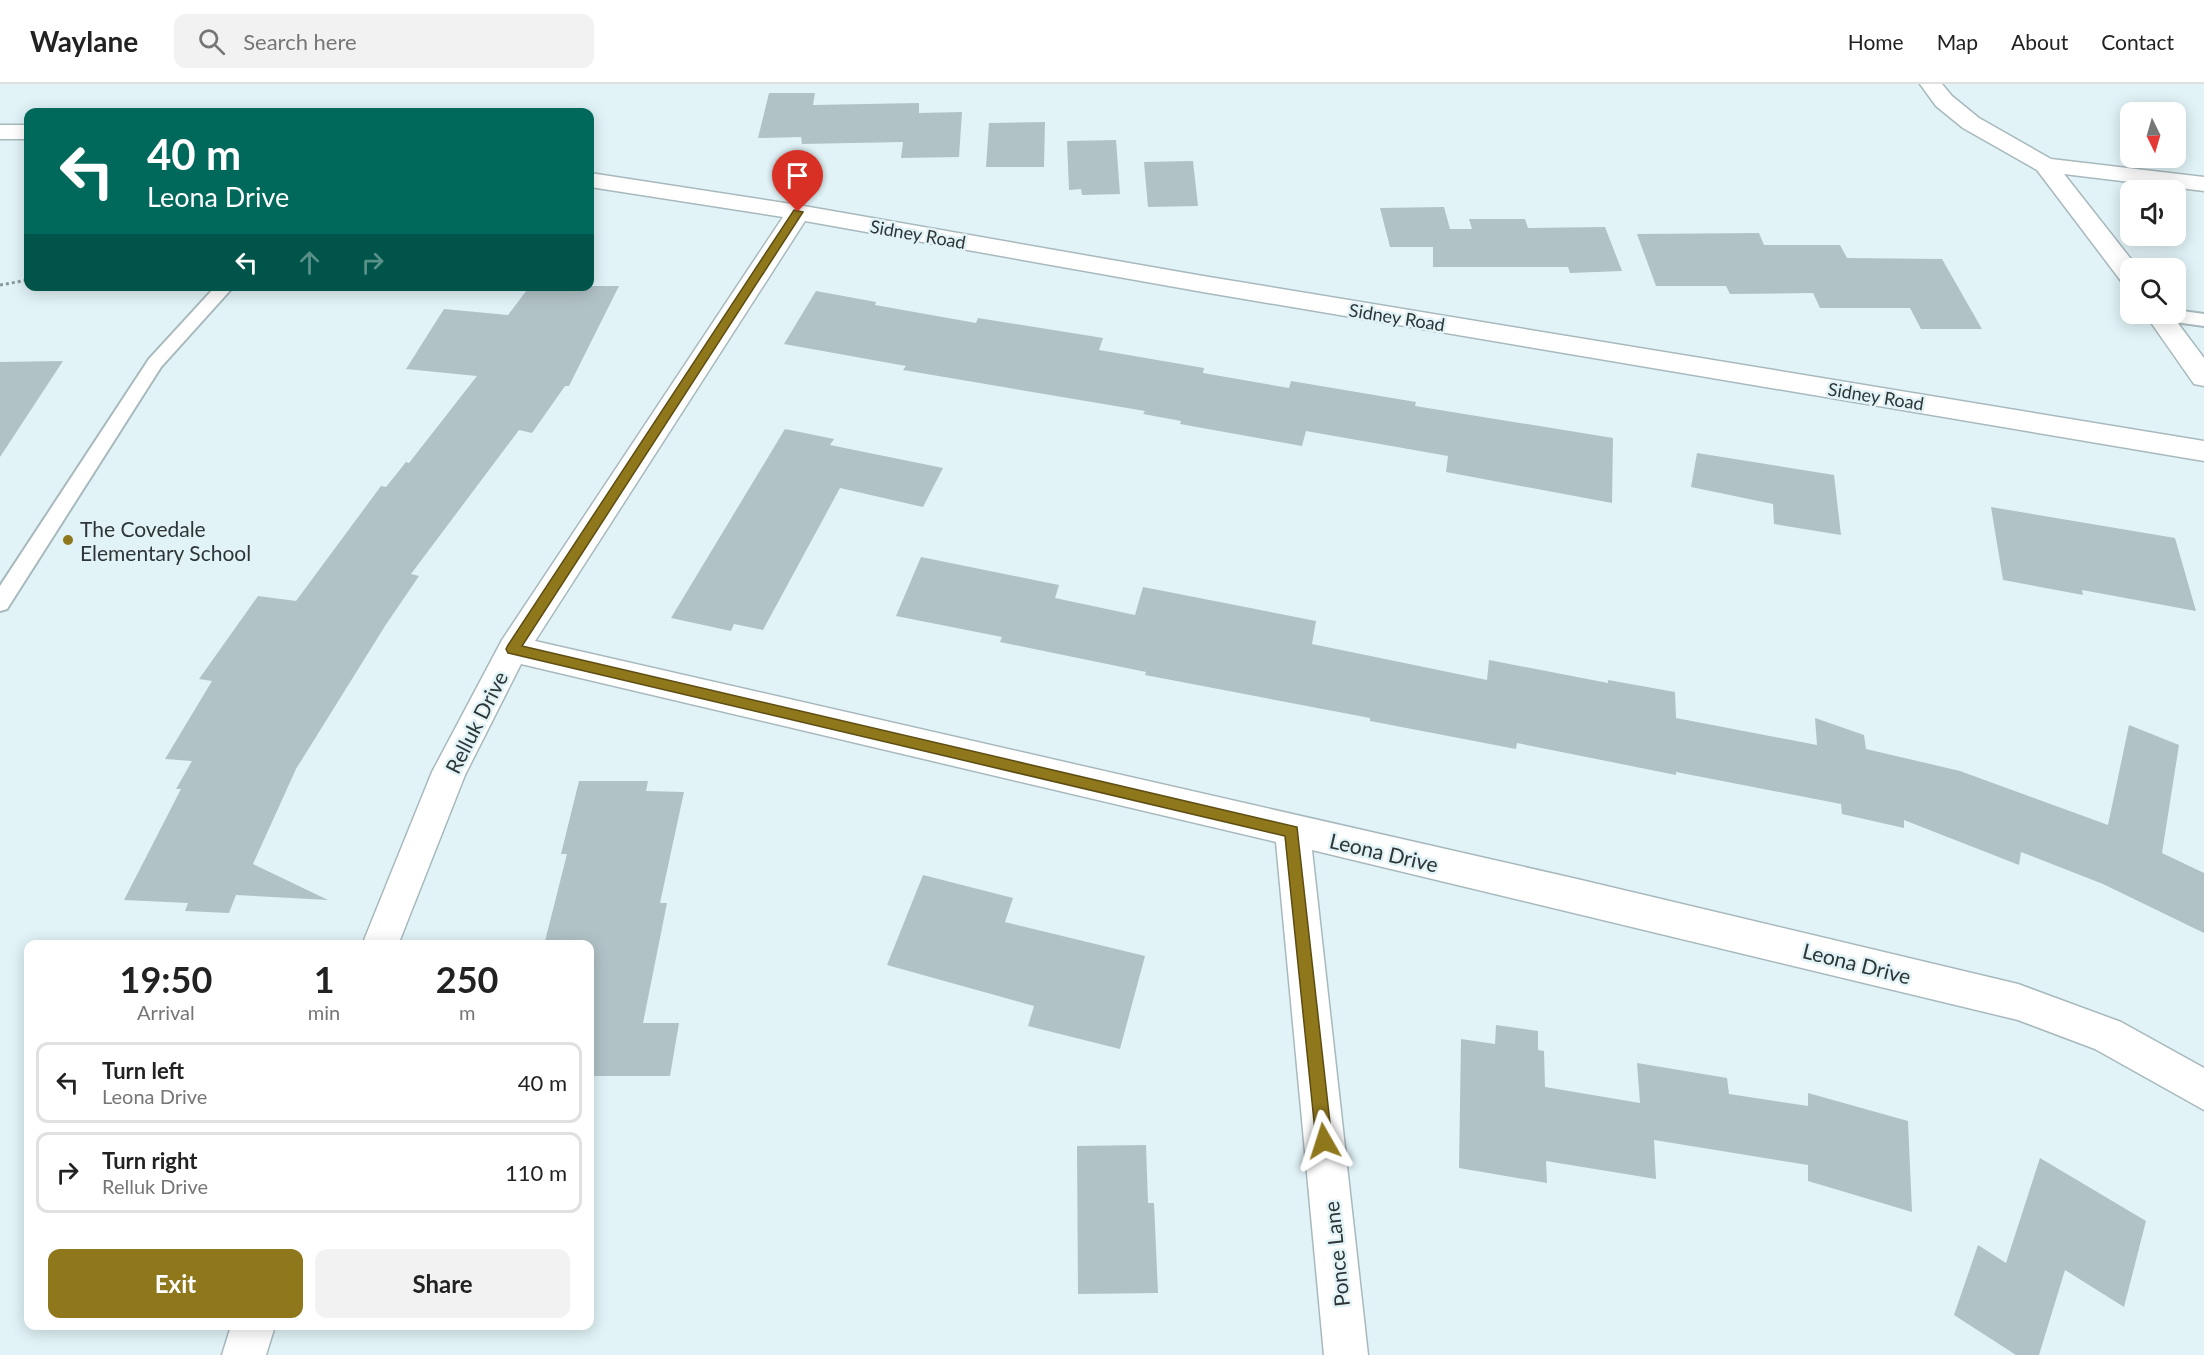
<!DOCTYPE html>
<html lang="en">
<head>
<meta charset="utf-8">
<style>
  :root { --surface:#fff; --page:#f2f2f2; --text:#222; --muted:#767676; --line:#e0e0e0; --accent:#8f771c }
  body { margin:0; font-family:Lato,sans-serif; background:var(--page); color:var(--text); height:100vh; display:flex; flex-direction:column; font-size:22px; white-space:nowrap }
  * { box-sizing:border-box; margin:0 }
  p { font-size:20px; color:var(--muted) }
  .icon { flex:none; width:33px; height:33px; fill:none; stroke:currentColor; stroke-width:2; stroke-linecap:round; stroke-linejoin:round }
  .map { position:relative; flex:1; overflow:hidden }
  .panel { position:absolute; left:24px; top:856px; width:570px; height:390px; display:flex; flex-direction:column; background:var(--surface); border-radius:12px; box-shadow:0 3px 15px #0003 }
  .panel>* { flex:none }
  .top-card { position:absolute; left:24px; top:24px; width:570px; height:183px; border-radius:12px; box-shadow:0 3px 15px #0003; background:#00695c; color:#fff; overflow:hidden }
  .needle { width:39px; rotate:175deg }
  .tools { position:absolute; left:2120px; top:18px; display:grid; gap:12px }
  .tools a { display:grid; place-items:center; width:66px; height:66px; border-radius:12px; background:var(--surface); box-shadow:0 3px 15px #0003; font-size:30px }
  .pin { position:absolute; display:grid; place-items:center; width:51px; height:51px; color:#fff; margin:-62px -26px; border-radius:50% 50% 50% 0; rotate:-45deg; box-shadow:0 0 6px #0007 }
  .pin .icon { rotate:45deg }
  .me { position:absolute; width:66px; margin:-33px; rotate:354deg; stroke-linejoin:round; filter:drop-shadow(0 0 4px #0008) }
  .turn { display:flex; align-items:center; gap:21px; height:126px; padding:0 24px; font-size:27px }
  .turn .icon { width:78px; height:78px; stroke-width:2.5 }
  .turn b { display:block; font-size:42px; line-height:51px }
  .lanes { display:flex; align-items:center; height:57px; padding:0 24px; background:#0003; justify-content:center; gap:30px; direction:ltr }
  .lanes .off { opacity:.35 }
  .eta { display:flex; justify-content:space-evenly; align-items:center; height:102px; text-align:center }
  .eta b { font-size:36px; font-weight:700; line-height:42px }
  .primary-button { display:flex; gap:12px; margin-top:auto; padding:12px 24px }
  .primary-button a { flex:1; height:69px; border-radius:12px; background:var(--accent); color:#fff; font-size:24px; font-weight:700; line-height:69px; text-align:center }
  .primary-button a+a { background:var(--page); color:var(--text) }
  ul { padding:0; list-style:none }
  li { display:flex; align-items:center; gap:18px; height:81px; margin:0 12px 9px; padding:0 12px; border:3px solid var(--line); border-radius:12px }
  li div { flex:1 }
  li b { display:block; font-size:22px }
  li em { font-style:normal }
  header { display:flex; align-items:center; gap:36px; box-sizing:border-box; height:84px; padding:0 30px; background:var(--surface); border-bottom:2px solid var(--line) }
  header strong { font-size:28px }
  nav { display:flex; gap:33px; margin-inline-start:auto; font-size:21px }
  .search { width:420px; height:54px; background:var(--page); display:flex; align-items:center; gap:15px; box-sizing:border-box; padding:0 21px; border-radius:12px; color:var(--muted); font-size:22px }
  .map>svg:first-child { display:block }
  .building { fill:#b1c2c6 }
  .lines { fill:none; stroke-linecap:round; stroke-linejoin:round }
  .lane-casing { stroke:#a8b9bd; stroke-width:4 }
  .street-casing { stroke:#a8b9bd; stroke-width:3 }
  .path { stroke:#8b989b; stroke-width:3; stroke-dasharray:3 3; stroke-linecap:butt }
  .lane { fill:#fff; fill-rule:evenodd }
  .street { fill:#fff; fill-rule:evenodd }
  .route { fill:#8f771c; stroke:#5d4d12; stroke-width:1.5 }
  .poi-dot { fill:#8f771c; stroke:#e1f3f7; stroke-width:2 }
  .labels { text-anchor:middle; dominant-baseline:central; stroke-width:5; stroke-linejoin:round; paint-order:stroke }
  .far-street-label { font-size:18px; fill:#2e3536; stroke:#e1f3f7 }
  .poi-label { font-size:21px; fill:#2e3536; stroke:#e1f3f7; text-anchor:start }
  .street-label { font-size:21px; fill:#2e3536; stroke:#e1f3f7 }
</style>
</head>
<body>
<header>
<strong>Waylane</strong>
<div class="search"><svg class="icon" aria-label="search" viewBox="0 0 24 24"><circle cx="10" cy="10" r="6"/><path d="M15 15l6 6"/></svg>Search here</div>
<nav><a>Home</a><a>Map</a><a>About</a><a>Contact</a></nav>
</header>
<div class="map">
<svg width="2204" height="1271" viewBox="0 0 2204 1271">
  <rect width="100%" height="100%" fill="#e1f3f7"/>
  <path class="building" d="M 769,9 L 815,9 L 813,21 L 919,19 L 919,29 L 962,28 L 959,73 L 901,74 L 903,58 L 802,60 L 801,53 L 758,54 Z
    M 1045,38 L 1044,83 L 986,83 L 989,39 Z
    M 1116,56 L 1120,110 L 1082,111 L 1081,105 L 1069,106 L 1067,57 Z
    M 1193,77 L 1198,122 L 1148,123 L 1144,78 Z
    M 1444,123 L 1450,145 L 1472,145 L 1469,135 L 1525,135 L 1528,144 L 1605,143 L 1622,187 L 1570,189 L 1568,183 L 1433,183 L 1433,163 L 1390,163 L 1380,124 Z
    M 1759,149 L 1764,161 L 1840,161 L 1847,174 L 1942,175 L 1982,245 L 1921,245 L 1910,224 L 1820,224 L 1813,209 L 1730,210 L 1726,202 L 1656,202 L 1637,150 Z
    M 530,202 L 619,202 L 569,302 L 565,302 L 532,349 L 519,346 L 411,490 L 419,492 L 385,542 L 296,685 L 253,780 L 328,816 L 236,811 L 229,829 L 185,827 L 188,819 L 124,816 L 181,705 L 176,705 L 192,677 L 165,675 L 212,597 L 199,595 L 258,512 L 296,517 L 381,402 L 386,403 L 406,378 L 409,379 L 477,292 L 406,285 L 444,225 L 508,231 Z
    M 816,207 L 876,218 L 875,221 L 976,239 L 978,234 L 1103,254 L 1099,266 L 1204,284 L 1203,289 L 1289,304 L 1291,297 L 1416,318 L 1415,322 L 1613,354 L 1612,419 L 1446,388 L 1448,372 L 1306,347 L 1302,362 L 1180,340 L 1181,337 L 1143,330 L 1145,327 L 903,286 L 906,282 L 784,260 Z
    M 63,277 L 0,373 L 0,278 Z
    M 785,345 L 834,355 L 830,361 L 943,384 L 923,423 L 840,404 L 763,546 L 734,540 L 731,547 L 671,534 Z
    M 1697,369 L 1834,391 L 1841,451 L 1774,440 L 1773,420 L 1691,403 Z
    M 1991,423 L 2175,454 L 2196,527 L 2082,506 L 2083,511 L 2003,496 Z
    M 921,473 L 1059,501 L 1055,514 L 1135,531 L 1143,503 L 1316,537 L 1312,560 L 1487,596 L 1489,576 L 1608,599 L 1608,596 L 1675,608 L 1676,634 L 1817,661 L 1815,634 L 1864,651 L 1866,665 L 1960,687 L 2108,741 L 2129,641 L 2179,661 L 2162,769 L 2204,789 L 2204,849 L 2103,800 L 2021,768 L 2019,781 L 1904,736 L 1904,744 L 1842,730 L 1841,720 L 1676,688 L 1676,691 L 1517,659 L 1516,665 L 1370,637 L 1370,634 L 1145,591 L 1146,588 L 1000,558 L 1002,553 L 896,532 Z
    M 579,697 L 648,697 L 646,707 L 684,708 L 660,819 L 667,819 L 643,939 L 679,939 L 670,992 L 590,992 L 590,861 L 544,861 L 567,770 L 561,770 Z
    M 923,791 L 1013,814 L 1005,838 L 1145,872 L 1120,965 L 1028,942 L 1034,922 L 887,881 Z
    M 1496,941 L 1538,947 L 1538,966 L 1544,967 L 1545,1003 L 1640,1019 L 1637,979 L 1727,994 L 1729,1010 L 1808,1022 L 1808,1009 L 1908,1037 L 1912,1128 L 1808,1097 L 1808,1081 L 1654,1056 L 1656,1095 L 1546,1077 L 1547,1099 L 1459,1084 L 1461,955 L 1495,960 Z
    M 1146,1061 L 1148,1119 L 1154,1119 L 1158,1209 L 1078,1210 L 1077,1062 Z
    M 2040,1074 L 2146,1137 L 2124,1223 L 2065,1186 L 2039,1271 L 2016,1271 L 1954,1231 L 1978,1161 L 2006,1179 Z"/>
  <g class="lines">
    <g class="lane-casing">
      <path id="lane" d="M 216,202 L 234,202 L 161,283 L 7,525 L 0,527 L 0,502 L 149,275 Z
        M 2175,226 L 2204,230 L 2204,242 L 2160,236 L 2154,234 L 2151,230 L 2175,230 Z"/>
    </g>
    <g class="street-casing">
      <path id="street" d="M 1920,0 L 1942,0 L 1952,12 L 1979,34 L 2051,75 L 2204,93 L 2204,107 L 2064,90 L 2138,184 L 2130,184 L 2130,199 L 2121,197 L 2037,86 L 1963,44 L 1936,22 Z
        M 0,41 L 28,41 L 28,55 L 0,55 Z
        M 590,89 L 798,121 L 1203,192 L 2204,357 L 2204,377 L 1203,208 L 805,137 L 535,557 L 1577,795 L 2018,900 L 2121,938 L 2204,984 L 2204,1026 L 2095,965 L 2018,936 L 1312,766 L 1368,1271 L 1324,1271 L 1276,758 L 521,580 L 465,691 L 398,861 L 362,861 L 432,688 L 502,556 L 783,133 L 590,103 Z
        M 2145,230 L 2171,230 L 2204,274 L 2204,302 L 2194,300 Z
        M 231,1242 L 275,1242 L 266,1271 L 222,1271 Z"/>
    </g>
    <path class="path" d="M 0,201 L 28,196"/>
    <use href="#lane" class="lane"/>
    <use href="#street" class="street"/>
  </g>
  <path class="route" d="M 794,126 L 803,128 L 522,562 L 1297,743 L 1332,1057 L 1330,1063 L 1324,1065 L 1318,1063 L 1316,1057 L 1285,752 L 508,569 L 506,565 L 508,561 Z"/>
  <circle class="poi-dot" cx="68" cy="456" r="6"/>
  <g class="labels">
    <g class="far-street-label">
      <text transform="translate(918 150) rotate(10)">Sidney Road</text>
      <text transform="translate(1397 233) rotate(9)">Sidney Road</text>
      <text transform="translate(1876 312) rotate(9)">Sidney Road</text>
    </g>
    <g class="poi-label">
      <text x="80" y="444">The Covedale<tspan x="80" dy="24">Elementary School</tspan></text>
    </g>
    <g class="street-label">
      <text transform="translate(476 638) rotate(-63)">Relluk Drive</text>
      <text transform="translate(1384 768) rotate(13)">Leona Drive</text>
      <text transform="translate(1857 879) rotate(14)">Leona Drive</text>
      <text transform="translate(1336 1170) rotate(-96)">Ponce Lane</text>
    </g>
  </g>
</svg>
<div class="tools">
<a><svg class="needle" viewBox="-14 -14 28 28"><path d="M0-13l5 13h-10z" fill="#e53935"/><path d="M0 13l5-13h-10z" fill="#767676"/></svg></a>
<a><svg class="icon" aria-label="sound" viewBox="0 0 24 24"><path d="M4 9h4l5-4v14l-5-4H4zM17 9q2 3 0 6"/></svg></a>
<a><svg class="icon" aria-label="search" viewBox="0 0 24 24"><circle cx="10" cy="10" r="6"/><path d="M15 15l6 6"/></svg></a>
</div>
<div class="pin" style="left:798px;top:128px;background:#d93025"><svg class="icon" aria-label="arrive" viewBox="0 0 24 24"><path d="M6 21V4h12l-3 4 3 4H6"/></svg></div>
<svg class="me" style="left:1324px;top:1057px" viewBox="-20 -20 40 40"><path d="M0-17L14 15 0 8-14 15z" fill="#8f771c" stroke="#fff" stroke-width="4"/></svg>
<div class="top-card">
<div class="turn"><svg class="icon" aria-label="left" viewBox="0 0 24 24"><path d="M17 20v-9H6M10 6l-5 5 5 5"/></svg><div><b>40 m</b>Leona Drive</div></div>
<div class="lanes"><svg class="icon" aria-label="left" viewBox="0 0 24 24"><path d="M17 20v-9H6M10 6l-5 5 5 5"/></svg><svg class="icon off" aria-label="ahead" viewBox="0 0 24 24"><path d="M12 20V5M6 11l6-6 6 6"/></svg><svg class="icon off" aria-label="right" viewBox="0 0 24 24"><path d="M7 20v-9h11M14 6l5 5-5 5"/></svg></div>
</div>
<section class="panel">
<div class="eta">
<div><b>19:50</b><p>Arrival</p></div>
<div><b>1</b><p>min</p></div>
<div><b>250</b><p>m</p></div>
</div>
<ul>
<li><svg class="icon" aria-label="left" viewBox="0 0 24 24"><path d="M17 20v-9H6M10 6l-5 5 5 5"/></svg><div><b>Turn left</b><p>Leona Drive</p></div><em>40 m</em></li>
<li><svg class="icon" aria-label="right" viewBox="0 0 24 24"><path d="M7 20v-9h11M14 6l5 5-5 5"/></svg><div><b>Turn right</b><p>Relluk Drive</p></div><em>110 m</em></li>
</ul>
<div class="primary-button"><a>Exit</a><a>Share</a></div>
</section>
</div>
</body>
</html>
